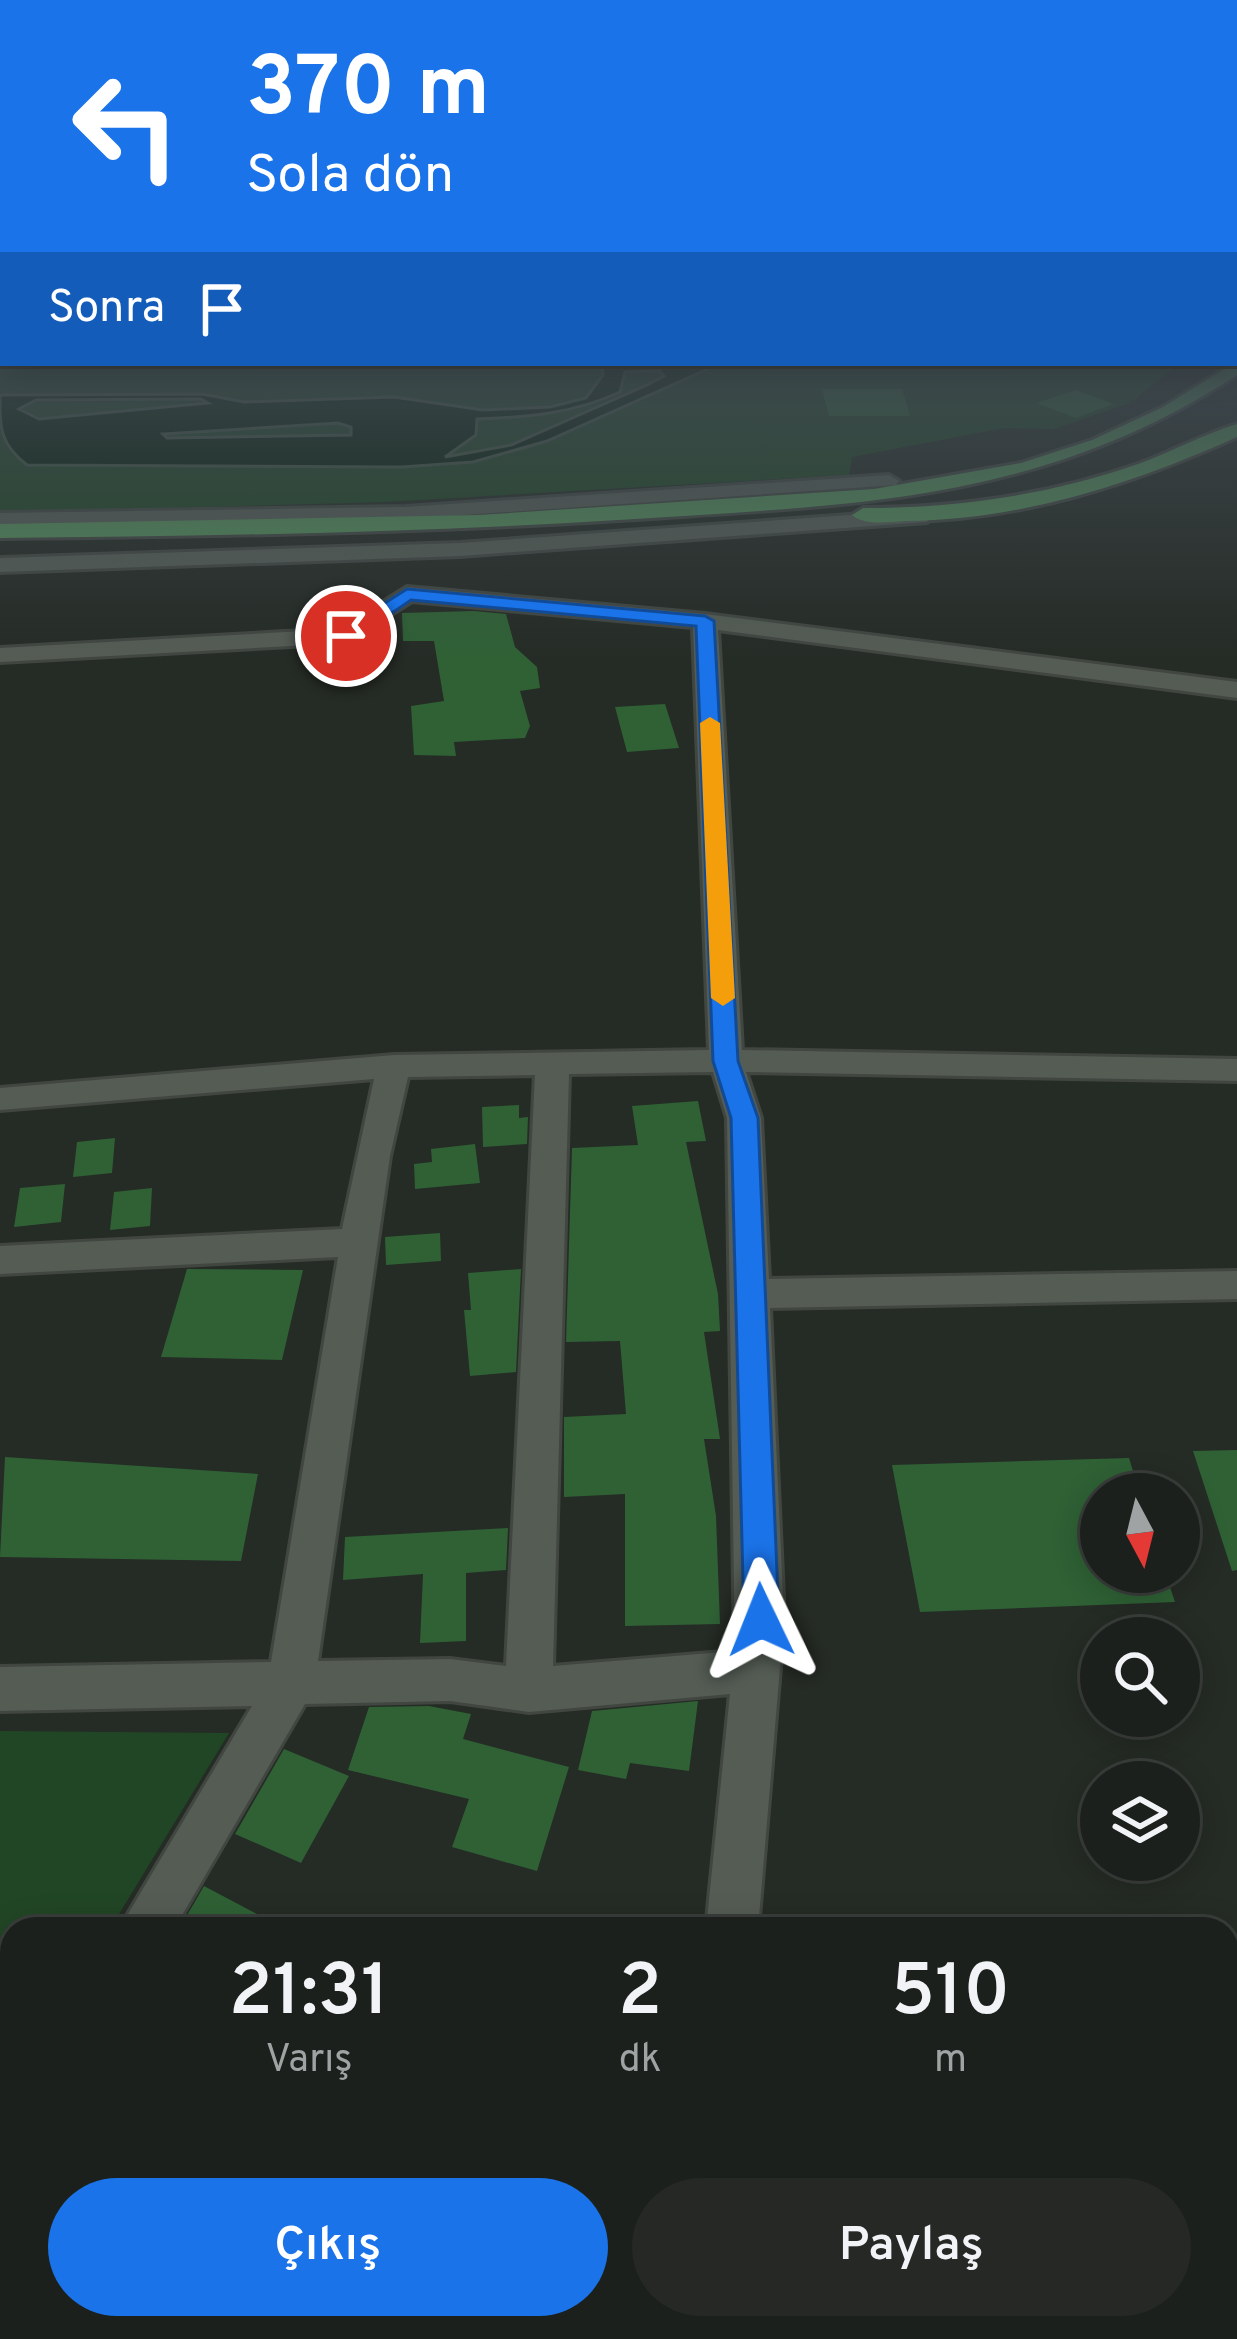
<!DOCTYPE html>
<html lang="tr">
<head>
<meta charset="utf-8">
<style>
  :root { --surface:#1c201c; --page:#252825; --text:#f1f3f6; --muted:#a0a3a3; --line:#3a3e3b; --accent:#1a73e8 }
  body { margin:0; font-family:Overpass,sans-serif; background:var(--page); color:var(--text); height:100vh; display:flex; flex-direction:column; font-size:45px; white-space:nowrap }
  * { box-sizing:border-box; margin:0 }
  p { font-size:39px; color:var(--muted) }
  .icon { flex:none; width:66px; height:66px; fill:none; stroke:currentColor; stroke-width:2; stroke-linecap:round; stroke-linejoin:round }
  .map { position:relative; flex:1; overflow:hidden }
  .details { position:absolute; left:0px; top:1917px; width:1239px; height:423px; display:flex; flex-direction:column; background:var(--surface); border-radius:36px 36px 0 0; box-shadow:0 6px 30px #0003,0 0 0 3px var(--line) }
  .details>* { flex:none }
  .banner { position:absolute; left:0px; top:0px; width:1239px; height:366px; box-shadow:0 6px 30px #0003,0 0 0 3px var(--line); background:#1a73e8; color:#fff; overflow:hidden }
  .needle { width:78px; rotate:173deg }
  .tools { position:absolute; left:1080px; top:1473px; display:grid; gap:24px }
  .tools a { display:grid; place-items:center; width:120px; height:120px; border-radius:50%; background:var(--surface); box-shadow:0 6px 30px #0003,0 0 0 3px var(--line); font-size:60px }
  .pin { position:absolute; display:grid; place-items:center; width:102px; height:102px; color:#fff; margin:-51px; border:6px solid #fff; border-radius:50%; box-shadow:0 3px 12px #0007 }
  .me { position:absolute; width:132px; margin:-66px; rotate:358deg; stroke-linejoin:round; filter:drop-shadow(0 0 9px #0008) }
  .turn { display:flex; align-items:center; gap:42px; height:252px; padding:0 48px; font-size:54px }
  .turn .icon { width:156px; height:156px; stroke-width:2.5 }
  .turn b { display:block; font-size:84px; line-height:102px }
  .then { display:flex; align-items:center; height:114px; padding:0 48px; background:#0003; gap:24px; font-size:45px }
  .eta { display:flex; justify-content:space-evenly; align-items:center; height:204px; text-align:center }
  .eta b { font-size:72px; font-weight:600; line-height:84px }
  .button { display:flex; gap:24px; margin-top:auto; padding:24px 48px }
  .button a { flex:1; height:138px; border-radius:72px; background:var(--accent); color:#fff; font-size:48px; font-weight:600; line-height:138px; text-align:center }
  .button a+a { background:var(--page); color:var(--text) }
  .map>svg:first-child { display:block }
  .green { fill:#214625 }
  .water { fill:#041e08; stroke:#425544; stroke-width:3; fill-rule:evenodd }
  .building { fill:#2f6135 }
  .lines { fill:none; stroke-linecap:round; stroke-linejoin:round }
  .minor-casing { stroke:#414641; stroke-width:6 }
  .major-casing { stroke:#414641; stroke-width:6 }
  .minor { fill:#545c54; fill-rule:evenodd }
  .major { fill:#538b59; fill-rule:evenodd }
  .route { fill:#1a73e8; stroke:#114b97; stroke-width:3 }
  .slow { fill:#f59e0b }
</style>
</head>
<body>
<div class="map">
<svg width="1237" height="2339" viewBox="0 0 1237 2339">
  <rect width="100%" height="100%" fill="#252b25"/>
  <path class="green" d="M 0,332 L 3,363 L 1180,363 L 1130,403 L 1054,429 L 1004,428 L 852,457 L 849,475 L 385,502 L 0,513 Z
    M 0,1731 L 229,1733 L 110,1929 L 12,1929 L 12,2090 L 0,2109 Z"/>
  <path class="water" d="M 602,363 L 721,363 L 547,441 L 473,462 L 402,467 L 27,465 C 0,444 0,429 0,395 L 202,394 L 244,402 L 394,397 L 483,410 L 550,407 L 586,398 L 603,375 ZM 660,371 L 664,376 L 647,385 L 511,445 L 445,457 L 476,435 L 477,419 C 529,417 572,414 620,392 L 625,372 ZM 201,399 L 208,403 L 39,419 L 19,409 L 36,400 ZM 338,423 L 351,427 L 351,435 L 167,438 L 163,434 Z"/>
  <path class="building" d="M 822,389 L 902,389 L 910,416 L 829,416 Z
    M 1076,390 L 1113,404 L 1076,418 L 1037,403 Z
    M 474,611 L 506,614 L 515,647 L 537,667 L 540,688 L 520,691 L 530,726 L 525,738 L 454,742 L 456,756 L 414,755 L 411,706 L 444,701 L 434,641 L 403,641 L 402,613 Z
    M 665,704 L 679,748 L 627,752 L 615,707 Z
    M 698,1101 L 706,1141 L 686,1142 L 718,1294 L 720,1331 L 704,1332 L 720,1439 L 704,1439 L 716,1516 L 720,1624 L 625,1626 L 625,1494 L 564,1497 L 564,1417 L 626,1414 L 620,1341 L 566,1342 L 572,1148 L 638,1145 L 632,1106 Z
    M 519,1105 L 519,1118 L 528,1117 L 527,1144 L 483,1147 L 482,1107 Z
    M 115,1138 L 112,1173 L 73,1177 L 77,1142 Z
    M 475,1144 L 480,1183 L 415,1189 L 414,1164 L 432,1162 L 431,1149 Z
    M 65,1184 L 61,1222 L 14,1227 L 20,1188 Z
    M 152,1188 L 150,1226 L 110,1230 L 114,1192 Z
    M 440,1233 L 441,1261 L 386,1265 L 385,1237 Z
    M 187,1269 L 303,1270 L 282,1360 L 161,1357 Z
    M 521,1269 L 516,1372 L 470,1376 L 464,1310 L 471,1310 L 468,1273 Z
    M 1237,1450 L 1237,1570 L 1232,1571 L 1193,1451 Z
    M 5,1457 L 258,1474 L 241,1561 L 0,1557 Z
    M 1129,1458 L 1140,1494 L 1101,1494 L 1101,1572 L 1165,1572 L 1175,1602 L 920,1612 L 892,1465 Z
    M 508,1528 L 506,1570 L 466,1573 L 466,1641 L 420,1643 L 423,1574 L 343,1580 L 345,1537 Z
    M 698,1701 L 689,1771 L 630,1763 L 626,1779 L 578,1770 L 592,1711 Z
    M 429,1706 L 471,1714 L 463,1739 L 569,1767 L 537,1871 L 452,1847 L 469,1799 L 348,1770 L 369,1707 Z
    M 284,1749 L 349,1776 L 301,1863 L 235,1834 Z
    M 204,1886 L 285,1929 L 179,1929 Z"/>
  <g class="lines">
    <g class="minor-casing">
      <path id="minor" d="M 889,475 L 899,481 L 896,485 L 406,519 L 0,527 L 0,513 L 406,507 Z
        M 919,510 L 930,517 L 927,522 L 460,556 L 0,572 L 0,558 L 460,543 Z
        M 407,587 L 705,614 L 1237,682 L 1237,698 L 718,630 L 742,1050 L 1237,1059 L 1237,1081 L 746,1072 L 761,1118 L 769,1279 L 1237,1271 L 1237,1299 L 770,1308 L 784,1620 L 758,1929 L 706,1929 L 730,1694 L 529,1712 L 450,1701 L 305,1704 L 174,1929 L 119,1929 L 252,1706 L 0,1711 L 0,1667 L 271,1662 L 338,1257 L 0,1274 L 0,1246 L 342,1229 L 374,1079 L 0,1110 L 0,1088 L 394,1055 L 709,1050 L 693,627 L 412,601 L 346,643 L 0,662 L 0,648 L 340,629 ZM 713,1072 L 727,1118 L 735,1651 L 553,1666 L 569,1074 ZM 535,1075 L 506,1666 L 450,1659 L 318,1661 L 390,1156 L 408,1077 Z
        M 12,2124 L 12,2191 L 0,2196 L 0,2129 Z
        M 539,2328 L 602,2328 L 597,2339 L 534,2339 Z"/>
    </g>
    <g class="major-casing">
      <path id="major" d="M 1237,334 L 1237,345 L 1236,345 L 1236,334 Z
        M 1237,361 L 1237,375 C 1039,505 845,505 618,520 C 412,533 206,536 0,538 L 0,524 L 478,515 L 874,489 L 1021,463 L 1092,440 L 1163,407 Z
        M 1237,424 L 1237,437 C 1133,484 1021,520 905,521 C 888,522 865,526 852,515 L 863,508 C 959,508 1050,495 1141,463 C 1173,451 1204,434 1237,424 Z"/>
    </g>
    <use href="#minor" class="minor"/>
    <use href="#major" class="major"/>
  </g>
  <linearGradient id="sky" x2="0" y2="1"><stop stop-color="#141814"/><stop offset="0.5" stop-color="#404a51"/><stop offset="1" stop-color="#404a51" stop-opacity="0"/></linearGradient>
  <rect width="1237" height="660" fill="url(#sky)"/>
  <path class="route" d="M 407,589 L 705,616 L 714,621 L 738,1061 L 758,1118 L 779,1620 L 774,1631 L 761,1636 L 749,1631 L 744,1620 L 731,1118 L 713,1061 L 696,626 L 411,600 L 352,640 L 339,640 L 339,632 Z"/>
  <path class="slow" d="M 710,717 L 720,723 L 735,998 L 723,1006 L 711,998 L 700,723 Z"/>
</svg>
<div class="tools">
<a><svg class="needle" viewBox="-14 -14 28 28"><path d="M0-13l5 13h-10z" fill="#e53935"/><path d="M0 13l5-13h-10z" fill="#a0a3a3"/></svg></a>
<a><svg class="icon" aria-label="search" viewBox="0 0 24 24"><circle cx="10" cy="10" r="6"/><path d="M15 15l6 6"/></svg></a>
<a><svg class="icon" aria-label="layers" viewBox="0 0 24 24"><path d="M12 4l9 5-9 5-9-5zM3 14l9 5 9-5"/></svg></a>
</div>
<div class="pin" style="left:346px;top:636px;background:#d93025"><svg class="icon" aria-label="arrive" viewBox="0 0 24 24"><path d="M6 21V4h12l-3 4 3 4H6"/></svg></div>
<svg class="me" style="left:761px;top:1620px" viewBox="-20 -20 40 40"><path d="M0-17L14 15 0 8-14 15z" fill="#1a73e8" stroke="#fff" stroke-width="4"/></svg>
<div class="banner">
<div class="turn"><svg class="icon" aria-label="left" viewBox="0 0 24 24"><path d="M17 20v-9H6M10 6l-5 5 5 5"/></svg><div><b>370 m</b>Sola dön</div></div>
<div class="then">Sonra<svg class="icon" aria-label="arrive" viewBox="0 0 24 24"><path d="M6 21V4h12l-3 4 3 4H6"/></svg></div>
</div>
<section class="details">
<div class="eta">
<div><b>21:31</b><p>Varış</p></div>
<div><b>2</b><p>dk</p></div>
<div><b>510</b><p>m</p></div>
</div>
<div class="button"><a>Çıkış</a><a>Paylaş</a></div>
</section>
</div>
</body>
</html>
